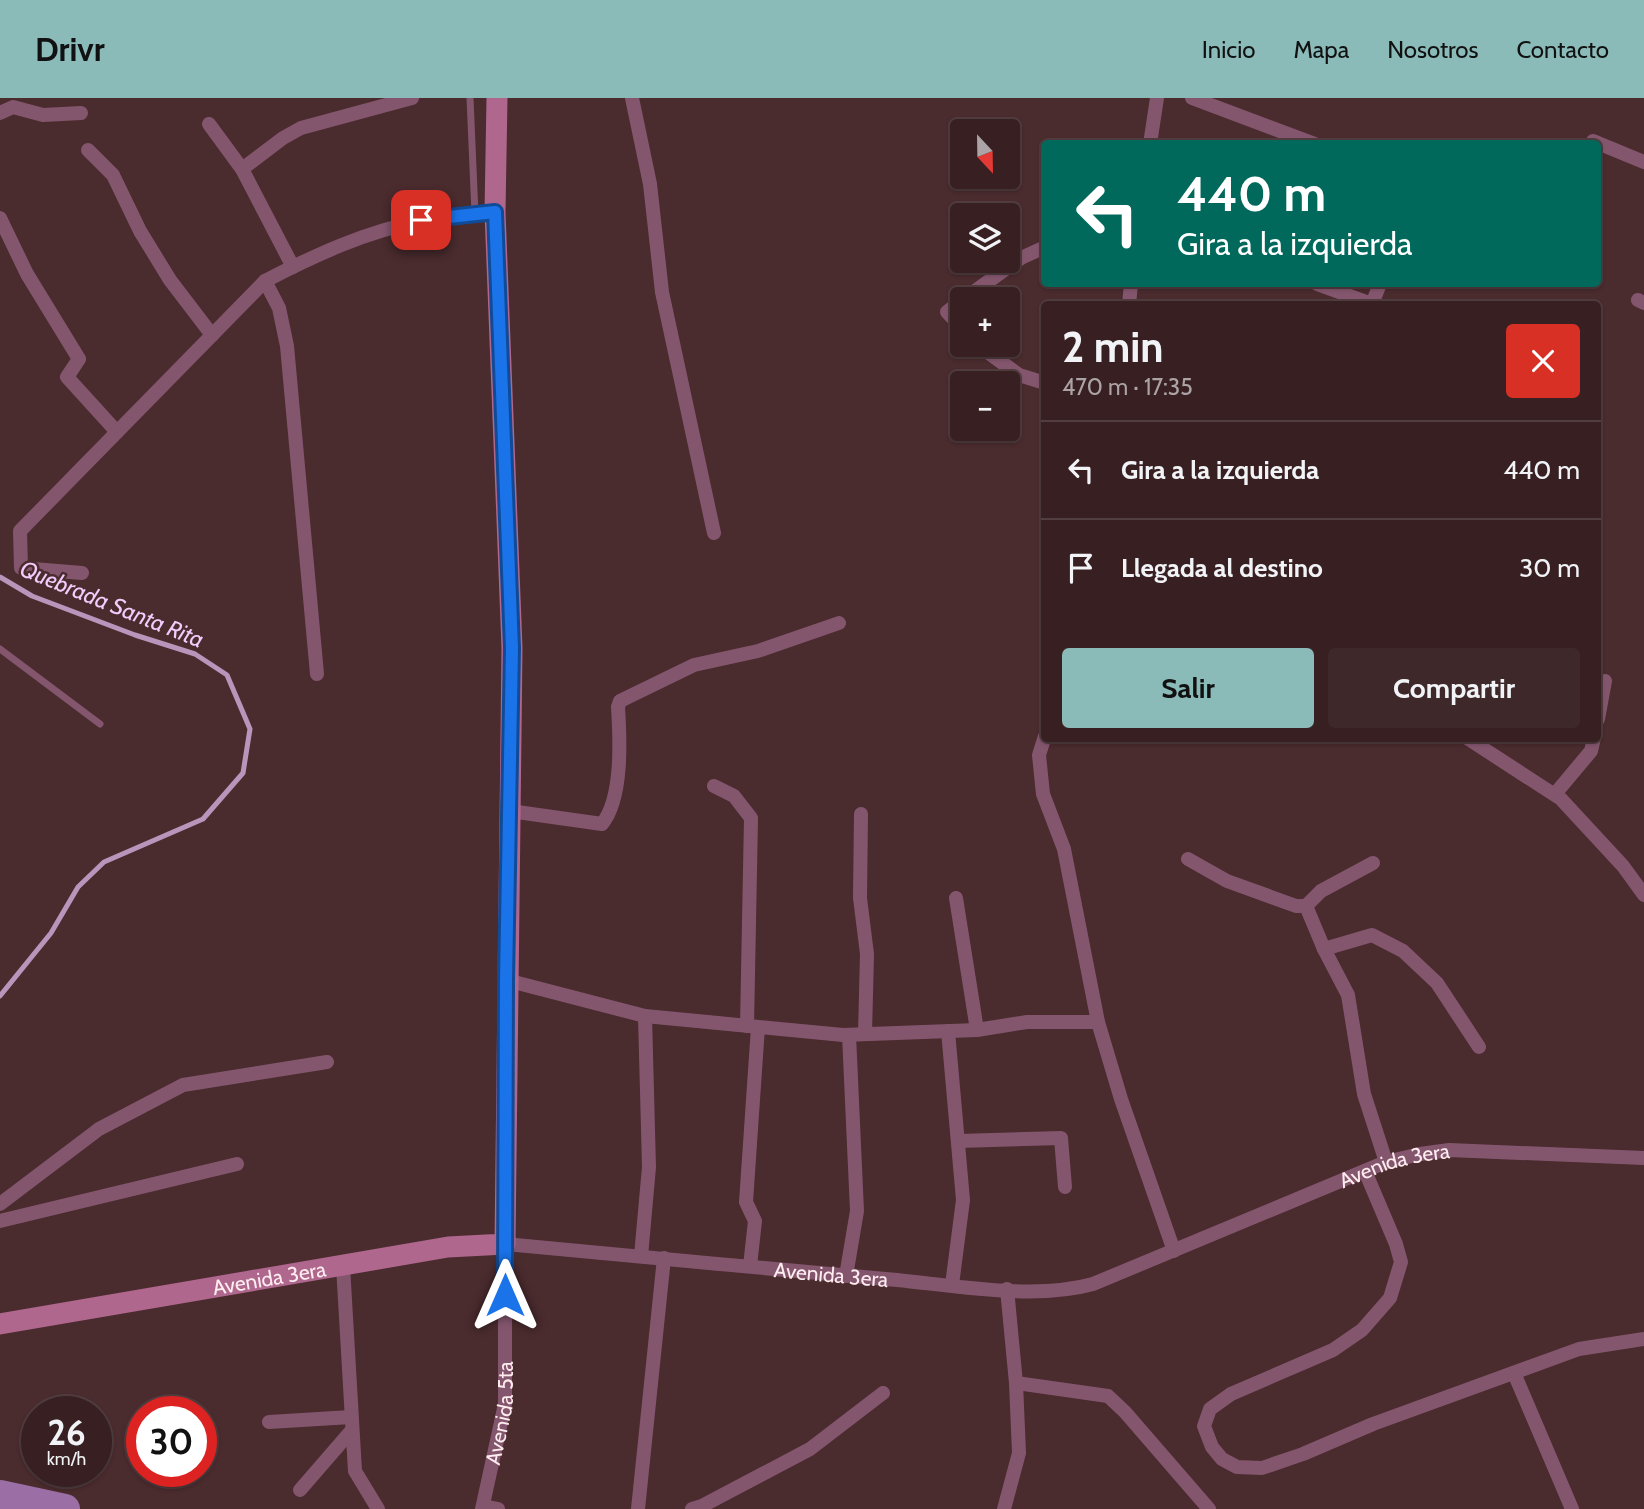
<!DOCTYPE html>
<html lang="es">
<head>
<meta charset="utf-8">
<style>
  :root { --surface:#382022; --page:#3f282a; --text:#f1f3f6; --muted:#aba3a5; --line:#523e40; --accent:#8bbbb9 }
  body { margin:0; font-family:Cabin,sans-serif; background:var(--page); color:var(--text); height:100vh; display:flex; flex-direction:column; font-size:26px; white-space:nowrap }
  * { box-sizing:border-box; margin:0 }
  p { font-size:23px; color:var(--muted) }
  .icon { flex:none; width:38px; height:38px; fill:none; stroke:currentColor; stroke-width:2; stroke-linecap:round; stroke-linejoin:round }
  .map { position:relative; flex:1; overflow:hidden }
  .drawer { position:absolute; left:1041px; top:203px; width:560px; height:441px; display:flex; flex-direction:column; background:var(--surface); border-radius:7px; box-shadow:0 2px 5px #0004,0 0 0 2px var(--line) }
  .drawer>* { flex:none }
  .hud { position:absolute; left:1041px; top:42px; width:560px; height:147px; border-radius:7px; box-shadow:0 2px 5px #0004,0 0 0 2px var(--line); background:#00695c; color:#fff; overflow:hidden }
  .needle { width:46px; rotate:158deg }
  .tools { position:absolute; left:950px; top:21px; display:grid; gap:14px }
  .tools a { display:grid; place-items:center; width:70px; height:70px; border-radius:7px; background:var(--surface); box-shadow:0 2px 5px #0004,0 0 0 2px var(--line); font-size:35px }
  .speed { position:absolute; left:21px; top:1298px; display:flex; gap:14px; font-size:35px; font-weight:700; text-align:center }
  .speed>* { display:grid; place-content:center; width:91px; height:91px; border-radius:50%; background:var(--surface); box-shadow:0 2px 5px #0004,0 0 0 2px var(--line); line-height:1 }
  .speed small { font-size:18px; font-weight:400 }
  .speed .limit { border:10px solid #d22; background:#fff; color:#111 }
  .pin { position:absolute; display:grid; place-items:center; width:60px; height:60px; color:#fff; margin:-30px; border-radius:14px; box-shadow:0 4px 10px #0006 }
  .me { position:absolute; width:77px; margin:-38px; rotate:0deg; stroke-linejoin:round; filter:drop-shadow(0 0 5px #0008) }
  .turn { display:flex; align-items:center; gap:24px; height:147px; padding:0 21px; font-size:32px }
  .turn .icon { width:91px; height:91px; stroke-width:2.5 }
  .turn b { display:block; font-size:49px; line-height:60px }
  .round { display:grid; place-items:center; flex:none; width:74px; height:74px; border-radius:7px; background:var(--page) }
  .summary { display:flex; align-items:center; justify-content:space-between; height:119px; padding:0 21px }
  h1 { font-size:42px; font-weight:700; line-height:52px }
  .cta { display:flex; gap:14px; margin-top:auto; padding:14px 21px }
  .cta a { flex:1; height:80px; border-radius:7px; background:var(--accent); color:#111; font-size:28px; font-weight:700; line-height:80px; text-align:center }
  .cta a+a { background:var(--page); color:var(--text) }
  ul { padding:0; list-style:none }
  li { display:flex; align-items:center; gap:21px; height:98px; padding:0 21px; border-top:2px solid var(--line) }
  li div { flex:1 }
  li b { display:block; font-size:26px }
  li em { font-style:normal }
  header { display:flex; align-items:center; gap:42px; box-sizing:border-box; height:98px; padding:0 35px; background:var(--accent); color:#111 }
  header strong { font-size:33px }
  nav { display:flex; gap:38px; margin-inline-start:auto; font-size:24px }
  .map>svg:first-child { display:block }
  .lines { fill:none; stroke-linecap:round; stroke-linejoin:round }
  .stream { stroke:#b995bb; stroke-width:5 }
  .river { stroke:#9b6fa5; stroke-width:30 }
  .lane { stroke:#84566e; stroke-width:7 }
  .street { stroke:#84566e; stroke-width:14 }
  .secondary { stroke:#af678e; stroke-width:21 }
  .route-casing { stroke:#114b97; stroke-width:18 }
  .route { stroke:#1a73e8; stroke-width:12 }
  .labels { text-anchor:middle; dominant-baseline:central; stroke-width:5; stroke-linejoin:round; paint-order:stroke }
  .street-label { font-size:21px; fill:#feedee; stroke:#4a2b2e }
  .water-label { font-size:23px; font-style:italic; fill:#f2ccfb; stroke:#4a2b2e }
</style>
</head>
<body>
<header>
<strong>Drivr</strong>
<nav><a>Inicio</a><a>Mapa</a><a>Nosotros</a><a>Contacto</a></nav>
</header>
<div class="map">
<svg width="1644" height="1411" viewBox="0 0 1644 1411">
  <rect width="100%" height="100%" fill="#4a2b2e"/>
  <g class="lines">
    <path class="stream" d="M 0,479 L 32,498 L 135,537 L 195,556 L 227,577 L 250,631 L 243,675 L 203,721 L 104,764 L 78,789 L 51,835 L 0,898"/>
    <path class="river" d="M 0,1397 L 65,1411"/>
    <path class="lane" d="M 470,0 L 475,116
      M 0,551 L 100,626"/>
    <g class="street">
      <path d="M 632,0 L 650,86 L 662,194 L 714,435"/>
      <path d="M 1192,0 L 1315,46"/>
      <path d="M 0,15 L 13,9 L 43,17 L 81,15"/>
      <path d="M 209,26 L 242,71 L 293,169"/>
      <path d="M 1593,43 L 1644,64"/>
      <path d="M 1150,46 L 1157,0"/>
      <path d="M 88,52 L 113,77 L 140,133 L 170,182 L 212,237"/>
      <path d="M 242,71 L 283,40 L 301,30 L 412,0"/>
      <path d="M 0,120 L 27,176 L 79,261 L 67,279 L 117,334"/>
      <path d="M 265,183 L 279,210 L 287,248 L 317,576"/>
      <path d="M 1317,186 L 1372,206"/>
      <path d="M 964,201 L 1021,160 L 1045,149"/>
      <path d="M 962,202 L 947,214 L 962,230"/>
      <path d="M 1638,202 L 1644,205"/>
      <path d="M 1129,206 L 1131,186"/>
      <path d="M 1372,206 L 1380,186"/>
      <path d="M 978,247 L 1019,277 L 1045,285"/>
      <path d="M 82,475 L 21,470 L 20,433 L 265,183 C 315,157 365,134 420,123 C 444,118 470,117 495,114"/>
      <path d="M 1598,621 L 1605,583"/>
      <path d="M 1045,638 L 1039,657 L 1043,696 L 1064,751 L 1098,924 L 1121,1001 L 1174,1153"/>
      <path d="M 1467,640 L 1561,701 L 1623,768 L 1644,797"/>
      <path d="M 714,688 L 734,698 L 751,720 L 747,928"/>
      <path d="M 1555,696 L 1591,653 L 1594,640"/>
      <path d="M 510,713 L 602,726 C 623,700 620,641 618,609 L 620,603 L 694,567 L 758,553 L 839,525"/>
      <path d="M 861,716 L 860,800 L 867,856 L 865,936"/>
      <path d="M 1188,761 L 1227,783 L 1296,808 L 1306,808 L 1321,793 L 1373,765"/>
      <path d="M 956,800 L 977,932"/>
      <path d="M 1306,808 L 1324,851 L 1348,897 L 1364,996 L 1386,1064"/>
      <path d="M 1324,851 L 1372,837 L 1403,853 L 1437,885 L 1479,949"/>
      <path d="M 506,882 L 645,918 L 843,937 L 977,932 L 1027,924 L 1098,924"/>
      <path d="M 948,933 L 963,1102 L 952,1187"/>
      <path d="M 958,1043 L 1061,1040 L 1065,1089"/>
      <path d="M 1365,1073 L 1396,1146 L 1401,1164 L 1390,1200 L 1362,1232 L 1333,1252 L 1231,1296 L 1210,1311 L 1204,1328 L 1212,1349 L 1222,1361 L 1237,1369 L 1262,1370 L 1303,1356 L 1373,1326 L 1579,1251 L 1644,1241"/>
      <path d="M 0,1106 L 99,1031 L 183,987 L 327,964"/>
      <path d="M 0,1123 L 237,1066"/>
      <path d="M 641,1158 L 649,1069 L 645,918"/>
      <path d="M 343,1168 L 355,1373 L 378,1411"/>
      <path d="M 750,1168 L 755,1123 L 746,1104 L 758,929"/>
      <path d="M 846,1178 L 857,1113 L 849,937"/>
      <path d="M 1514,1275 L 1572,1411"/>
      <path d="M 1016,1285 L 1108,1298 L 1125,1314 L 1209,1411"/>
      <path d="M 269,1324 L 351,1319"/>
      <path d="M 300,1392 L 352,1332"/>
      <path d="M 483,1408 L 498,1411"/>
      <path id="s1" d="M 482,1411 L 505,1306 L 505,1146 C 636,1158 766,1171 897,1182 C 957,1188 1036,1202 1093,1186 L 1386,1064 L 1420,1056 L 1449,1052 L 1644,1060"/>
      <path d="M 638,1411 L 664,1160"/>
      <path d="M 692,1411 L 702,1408 L 810,1351 L 883,1295"/>
      <path d="M 1004,1411 L 1019,1355 L 1016,1285 L 1007,1191"/>
    </g>
    <path class="secondary" id="s2" d="M 0,1226 L 448,1149 L 505,1146 L 512,550 L 495,114 L 497,0"/>
  </g>
  <g class="lines">
    <g class="route-casing">
      <path id="route" d="M 421,122 L 495,114 L 512,550 L 506,882 L 505,1197"/>
    </g>
    <use href="#route" class="route"/>
  </g>
  <g class="labels">
    <g class="street-label">
      <text stroke="none"><textPath href="#s1" startOffset="1183">Avenida 3era</textPath></text>
      <text stroke="none"><textPath href="#s1" startOffset="595">Avenida 3era</textPath></text>
      <text stroke="none"><textPath href="#s2" startOffset="273">Avenida 3era</textPath></text>
      <text stroke="none"><textPath href="#s1" startOffset="98">Avenida 5ta</textPath></text>
    </g>
    <g class="water-label">
      <text transform="translate(112 506) rotate(22)">Quebrada Santa Rita</text>
    </g>
  </g>
</svg>
<div class="tools">
<a><svg class="needle" viewBox="-14 -14 28 28"><path d="M0-13l5 13h-10z" fill="#e53935"/><path d="M0 13l5-13h-10z" fill="#aba3a5"/></svg></a>
<a><svg class="icon" aria-label="layers" viewBox="0 0 24 24"><path d="M12 4l9 5-9 5-9-5zM3 14l9 5 9-5"/></svg></a>
<a>+</a>
<a>−</a>
</div>
<div class="speed"><div>26<small>km/h</small></div><div class="limit">30</div></div>
<div class="pin" style="left:421px;top:122px;background:#d93025"><svg class="icon" aria-label="arrive" viewBox="0 0 24 24"><path d="M6 21V4h12l-3 4 3 4H6"/></svg></div>
<svg class="me" style="left:505px;top:1197px" viewBox="-20 -20 40 40"><path d="M0-17L14 15 0 8-14 15z" fill="#1a73e8" stroke="#fff" stroke-width="4"/></svg>
<div class="hud">
<div class="turn"><svg class="icon" aria-label="left" viewBox="0 0 24 24"><path d="M17 20v-9H6M10 6l-5 5 5 5"/></svg><div><b>440 m</b>Gira a la izquierda</div></div>
</div>
<section class="drawer">
<div class="summary"><div><h1>2 min</h1><p>470 m · 17:35</p></div><a class="round" style="background:#d93025;color:#fff"><svg class="icon" aria-label="close" viewBox="0 0 24 24"><path d="M6 6l12 12M18 6L6 18"/></svg></a></div>
<ul>
<li><svg class="icon" aria-label="left" viewBox="0 0 24 24"><path d="M17 20v-9H6M10 6l-5 5 5 5"/></svg><div><b>Gira a la izquierda</b></div><em>440 m</em></li>
<li><svg class="icon" aria-label="arrive" viewBox="0 0 24 24"><path d="M6 21V4h12l-3 4 3 4H6"/></svg><div><b>Llegada al destino</b></div><em>30 m</em></li>
</ul>
<div class="cta"><a>Salir</a><a>Compartir</a></div>
</section>
</div>
</body>
</html>
